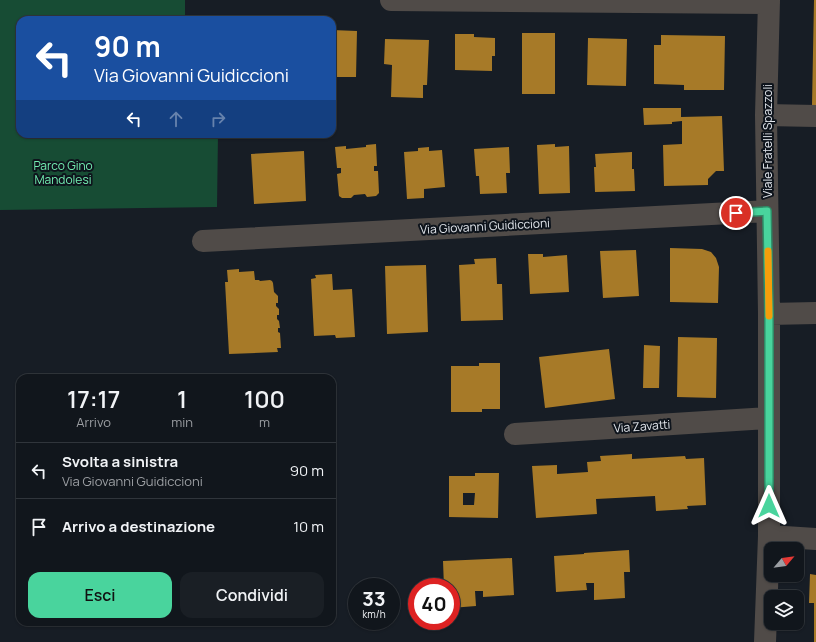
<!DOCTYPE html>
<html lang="it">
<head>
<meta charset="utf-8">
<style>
  :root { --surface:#11161c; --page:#1a1f25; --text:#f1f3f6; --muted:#9c9fa3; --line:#30353b; --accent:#49d49d }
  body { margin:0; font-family:Manrope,sans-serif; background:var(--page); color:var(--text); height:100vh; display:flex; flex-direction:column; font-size:15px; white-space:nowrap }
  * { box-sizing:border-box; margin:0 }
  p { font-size:13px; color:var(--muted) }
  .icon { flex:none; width:22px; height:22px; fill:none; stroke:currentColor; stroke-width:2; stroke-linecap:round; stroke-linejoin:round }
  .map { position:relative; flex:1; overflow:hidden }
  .panel { position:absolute; left:16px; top:374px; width:320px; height:252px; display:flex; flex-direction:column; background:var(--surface); border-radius:12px; box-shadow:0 1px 3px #0004,0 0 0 1px var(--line) }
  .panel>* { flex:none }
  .banner { position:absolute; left:16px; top:16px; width:320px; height:122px; border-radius:12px; box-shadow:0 1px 3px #0004,0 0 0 1px var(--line); background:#1a4fa0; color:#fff; overflow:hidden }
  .needle { width:26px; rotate:61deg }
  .tools { position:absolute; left:764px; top:542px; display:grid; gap:8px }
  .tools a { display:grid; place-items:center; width:40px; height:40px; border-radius:8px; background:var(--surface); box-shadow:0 1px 3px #0004,0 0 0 1px var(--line); font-size:20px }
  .speed { position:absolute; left:348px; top:578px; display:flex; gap:8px; font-size:20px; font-weight:700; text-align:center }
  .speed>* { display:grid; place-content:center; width:52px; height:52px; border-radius:50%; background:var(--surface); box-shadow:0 1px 3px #0004,0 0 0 1px var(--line); line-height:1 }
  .speed small { font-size:10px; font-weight:400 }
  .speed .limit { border:6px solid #d22; background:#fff; color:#111 }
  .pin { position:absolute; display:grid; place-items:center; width:34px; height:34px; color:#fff; margin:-17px; border:2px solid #fff; border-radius:50%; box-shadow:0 1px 4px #0007 }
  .me { position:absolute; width:44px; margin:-22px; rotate:0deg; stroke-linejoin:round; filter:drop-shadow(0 0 3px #0008) }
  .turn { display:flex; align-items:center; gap:14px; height:84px; padding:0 12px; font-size:18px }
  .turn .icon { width:52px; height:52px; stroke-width:2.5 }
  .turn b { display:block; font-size:28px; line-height:34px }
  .lanes { display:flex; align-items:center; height:38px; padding:0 12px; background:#0003; justify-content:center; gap:20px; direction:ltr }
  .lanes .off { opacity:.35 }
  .eta { display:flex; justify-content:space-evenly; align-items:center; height:68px; text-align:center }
  .eta b { font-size:24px; font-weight:600; line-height:28px }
  .primary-button { display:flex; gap:8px; margin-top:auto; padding:8px 12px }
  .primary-button a { flex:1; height:46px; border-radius:12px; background:var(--accent); color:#111; font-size:16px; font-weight:600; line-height:46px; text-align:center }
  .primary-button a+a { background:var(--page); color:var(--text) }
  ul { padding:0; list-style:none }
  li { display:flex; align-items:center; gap:12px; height:56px; padding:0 12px; border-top:1px solid var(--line) }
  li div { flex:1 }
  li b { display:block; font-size:15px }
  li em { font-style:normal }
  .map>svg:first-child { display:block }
  .green { fill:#174c34 }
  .building { fill:#a77a28; fill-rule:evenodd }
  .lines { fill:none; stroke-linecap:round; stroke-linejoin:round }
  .minor { stroke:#504b48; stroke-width:22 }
  .route-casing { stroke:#2f8a66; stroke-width:10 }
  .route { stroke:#49d49d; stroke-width:7 }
  .slow { stroke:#f59e0b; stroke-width:7 }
  .labels { text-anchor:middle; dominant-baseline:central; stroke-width:4; stroke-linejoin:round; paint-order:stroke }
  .street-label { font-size:12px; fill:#e2e6ec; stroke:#0e141c }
  .park-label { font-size:12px; fill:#73eeb2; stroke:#0e141c }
</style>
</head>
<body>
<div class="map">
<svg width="816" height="642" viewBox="0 0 816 642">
  <rect width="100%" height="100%" fill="#171d25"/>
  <path class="green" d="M 0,0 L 185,0 L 185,18 L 218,19 L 218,20 L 20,20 L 20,134 L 218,134 L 217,207 L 0,210 Z"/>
  <path class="building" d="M 814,0 L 816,0 L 816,105 L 812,105 Z
    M 332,30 L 357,31 L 356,77 L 332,77 Z
    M 522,33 L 555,33 L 555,94 L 522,94 Z
    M 455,34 L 474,34 L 474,37 L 495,38 L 495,56 L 492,56 L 492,71 L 455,70 Z
    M 661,35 L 725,36 L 724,90 L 684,90 L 684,85 L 654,84 L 654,45 L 661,45 Z
    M 588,38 L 627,39 L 626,86 L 587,85 Z
    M 385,39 L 429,40 L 427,85 L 423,85 L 423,98 L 391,97 L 392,65 L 384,64 Z
    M 643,108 L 681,108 L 681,117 L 722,116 L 724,171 L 716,171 L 708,179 L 708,185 L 664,186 L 663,145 L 682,144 L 682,121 L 672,122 L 672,124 L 644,125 Z
    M 376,144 L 377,166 L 374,166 L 374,171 L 378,171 L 379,193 L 376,196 L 367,197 L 365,194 L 354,195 L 351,198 L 342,198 L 339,196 L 337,174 L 341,173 L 341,168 L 337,168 L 335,147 L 346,146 L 346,149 L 366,147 L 366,145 Z
    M 555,144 L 555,147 L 569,146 L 570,193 L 539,194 L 537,145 Z
    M 429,147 L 429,151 L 442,150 L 445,187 L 424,189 L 424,198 L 407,199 L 404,152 L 418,151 L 418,148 Z
    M 509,147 L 510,173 L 506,173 L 507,193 L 480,194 L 479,176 L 476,176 L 474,149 Z
    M 304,151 L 306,201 L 254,204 L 251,154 Z
    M 632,152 L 632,169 L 634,169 L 635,191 L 595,192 L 594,167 L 596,167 L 595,154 Z
    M 670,248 L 702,249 L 711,252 L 716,258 L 719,267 L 718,303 L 670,302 Z
    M 636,250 L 639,296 L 603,298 L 600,251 Z
    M 528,254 L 543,254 L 543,257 L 567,255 L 569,292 L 530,294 Z
    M 496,258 L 497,284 L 502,284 L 503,320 L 461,321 L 459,265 L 475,264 L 474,259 Z
    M 426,265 L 428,332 L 387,334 L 385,266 Z
    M 239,269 L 239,272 L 254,271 L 255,280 L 259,280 L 260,281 L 270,280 L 272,281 L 273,283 L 274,292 L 278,296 L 278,303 L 276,303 L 276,306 L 279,309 L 279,315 L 277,315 L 277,319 L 279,321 L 280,328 L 278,328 L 278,332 L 280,333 L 281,348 L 277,348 L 278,352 L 229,354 L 225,282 L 228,282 L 227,270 Z
    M 332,274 L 333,290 L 352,289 L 355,337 L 336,338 L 335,335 L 314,336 L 311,279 L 316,278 L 315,275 Z
    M 678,337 L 717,338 L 716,398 L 677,397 Z
    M 644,345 L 660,346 L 659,388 L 643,388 Z
    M 609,349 L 615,399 L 545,408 L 539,357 Z
    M 479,363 L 500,363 L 500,409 L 482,409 L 482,412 L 451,412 L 451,366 L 479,366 Z
    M 632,454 L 632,459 L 685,456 L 686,459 L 704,458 L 706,505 L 687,506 L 688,509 L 656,511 L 655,496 L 596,499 L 597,514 L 536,518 L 532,466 L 557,465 L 557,474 L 588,472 L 587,462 L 601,461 L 600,456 Z
    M 475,473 L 499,473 L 498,518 L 449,517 L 449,476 L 475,476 ZM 463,493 L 475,493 L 474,505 L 463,505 Z
    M 629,550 L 630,572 L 624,572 L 625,598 L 594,600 L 594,583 L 586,583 L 587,590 L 556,592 L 554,556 L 584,554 L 584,553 Z
    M 512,558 L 514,595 L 483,597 L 483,591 L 475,591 L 476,606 L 451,608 L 451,587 L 444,587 L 443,561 Z
    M 810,574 L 816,575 L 816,642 L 814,642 L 814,603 L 809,603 Z"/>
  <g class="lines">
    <path class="minor" d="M 391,0 L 769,3
      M 766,115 L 816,116
      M 203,241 L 767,211
      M 769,314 L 816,313
      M 515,434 L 769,418
      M 769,536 L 816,539
      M 765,642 L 769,536 L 769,314 L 766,115 L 769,0"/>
  </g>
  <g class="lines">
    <g class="route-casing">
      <path id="route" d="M 736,213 L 767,211 L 769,314 L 769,506"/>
    </g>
    <use href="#route" class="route"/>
    <path class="slow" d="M 768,251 L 769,316"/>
  </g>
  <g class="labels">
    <g class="street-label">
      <text transform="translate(767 141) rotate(-90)">Viale Fratelli Spazzoli</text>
      <text transform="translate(485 226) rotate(-3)">Via Giovanni Guidiccioni</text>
      <text transform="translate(642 426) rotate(-4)">Via Zavatti</text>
    </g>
    <g class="park-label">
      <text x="63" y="165">Parco Gino<tspan x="63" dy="14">Mandolesi</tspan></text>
    </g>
  </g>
</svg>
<div class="tools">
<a><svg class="needle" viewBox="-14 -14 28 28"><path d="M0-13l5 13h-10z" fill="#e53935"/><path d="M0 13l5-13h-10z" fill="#9c9fa3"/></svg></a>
<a><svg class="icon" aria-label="layers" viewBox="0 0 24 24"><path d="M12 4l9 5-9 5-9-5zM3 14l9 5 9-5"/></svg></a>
</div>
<div class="speed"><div>33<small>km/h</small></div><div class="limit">40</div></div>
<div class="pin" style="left:736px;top:213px;background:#d93025"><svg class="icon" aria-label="arrive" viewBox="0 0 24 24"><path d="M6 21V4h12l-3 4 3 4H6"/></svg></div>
<svg class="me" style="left:769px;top:506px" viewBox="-20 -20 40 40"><path d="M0-17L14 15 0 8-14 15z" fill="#49d49d" stroke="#fff" stroke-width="4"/></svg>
<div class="banner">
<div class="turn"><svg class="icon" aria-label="left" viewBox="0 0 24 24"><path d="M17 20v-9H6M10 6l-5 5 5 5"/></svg><div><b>90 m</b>Via Giovanni Guidiccioni</div></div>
<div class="lanes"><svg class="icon" aria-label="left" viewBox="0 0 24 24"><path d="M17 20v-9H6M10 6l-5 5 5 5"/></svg><svg class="icon off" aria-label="ahead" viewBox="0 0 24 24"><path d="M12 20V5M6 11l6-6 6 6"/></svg><svg class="icon off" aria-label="right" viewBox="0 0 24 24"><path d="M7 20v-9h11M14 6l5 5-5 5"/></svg></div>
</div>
<section class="panel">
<div class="eta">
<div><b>17:17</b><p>Arrivo</p></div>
<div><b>1</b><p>min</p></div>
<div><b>100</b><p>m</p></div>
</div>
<ul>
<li><svg class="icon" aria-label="left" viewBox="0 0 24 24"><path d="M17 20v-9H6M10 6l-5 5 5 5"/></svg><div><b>Svolta a sinistra</b><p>Via Giovanni Guidiccioni</p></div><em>90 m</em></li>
<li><svg class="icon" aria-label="arrive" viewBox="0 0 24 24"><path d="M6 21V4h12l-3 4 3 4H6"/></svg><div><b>Arrivo a destinazione</b></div><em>10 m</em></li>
</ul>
<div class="primary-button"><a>Esci</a><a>Condividi</a></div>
</section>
</div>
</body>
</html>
